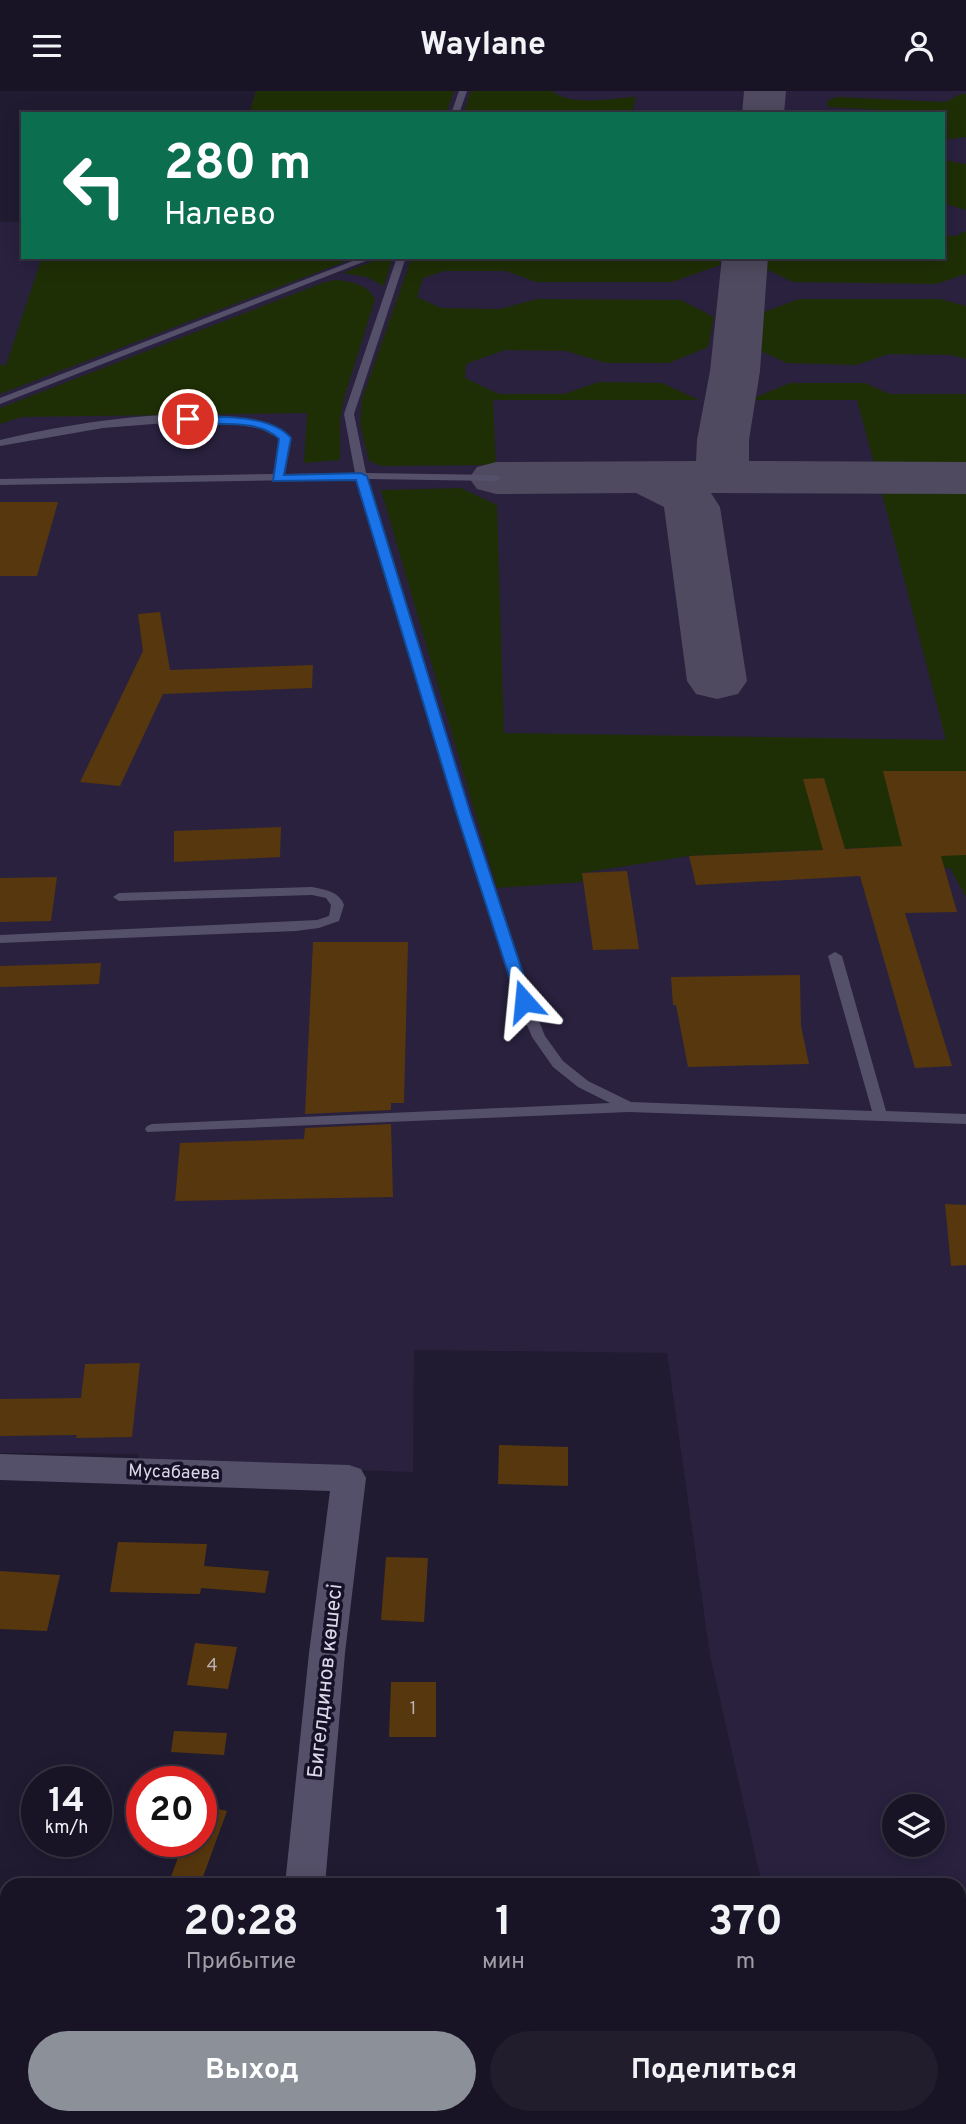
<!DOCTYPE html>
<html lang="ru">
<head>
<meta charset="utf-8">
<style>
  :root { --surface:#181425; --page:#211d2d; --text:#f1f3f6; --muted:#9f9ea7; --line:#363342; --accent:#8c9099 }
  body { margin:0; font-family:Overpass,sans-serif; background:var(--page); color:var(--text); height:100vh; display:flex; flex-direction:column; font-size:26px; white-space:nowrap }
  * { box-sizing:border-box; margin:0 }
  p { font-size:23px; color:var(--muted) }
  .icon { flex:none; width:38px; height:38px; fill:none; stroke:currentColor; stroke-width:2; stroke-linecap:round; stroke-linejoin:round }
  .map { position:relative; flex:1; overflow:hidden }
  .sheet { position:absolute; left:0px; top:1787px; width:966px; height:247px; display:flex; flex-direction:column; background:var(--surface); border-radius:21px 21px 0 0; box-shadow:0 4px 18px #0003,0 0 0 2px var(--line) }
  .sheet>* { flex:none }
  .banner { position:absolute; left:21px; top:21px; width:924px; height:147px; border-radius:0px; box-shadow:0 4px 18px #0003,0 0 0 2px var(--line); background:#0b6e4f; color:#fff; overflow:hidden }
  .buttons { position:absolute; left:882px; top:1703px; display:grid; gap:14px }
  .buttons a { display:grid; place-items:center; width:63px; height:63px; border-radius:50%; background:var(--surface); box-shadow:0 4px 18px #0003,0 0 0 2px var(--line); font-size:35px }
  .speed { position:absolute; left:21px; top:1675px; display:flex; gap:14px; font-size:35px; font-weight:700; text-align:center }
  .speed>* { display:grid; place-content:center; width:91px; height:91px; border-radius:50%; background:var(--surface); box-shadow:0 4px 18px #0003,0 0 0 2px var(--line); line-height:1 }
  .speed small { font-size:18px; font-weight:400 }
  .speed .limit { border:10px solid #d22; background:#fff; color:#111 }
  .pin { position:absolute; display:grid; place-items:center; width:60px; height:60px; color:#fff; margin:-30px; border:4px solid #fff; border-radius:50%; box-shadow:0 2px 7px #0007 }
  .me { position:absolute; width:77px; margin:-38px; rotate:342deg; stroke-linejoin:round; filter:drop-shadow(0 0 5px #0008) }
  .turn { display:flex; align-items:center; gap:24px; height:147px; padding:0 28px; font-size:32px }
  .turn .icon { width:91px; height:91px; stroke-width:2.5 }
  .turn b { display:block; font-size:49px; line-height:60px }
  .eta { display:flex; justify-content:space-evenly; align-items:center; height:119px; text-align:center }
  .eta b { font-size:42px; font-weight:700; line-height:49px }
  .action { display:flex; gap:14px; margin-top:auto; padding:14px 28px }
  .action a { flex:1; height:80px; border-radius:42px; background:var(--accent); color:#fff; font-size:28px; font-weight:700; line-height:80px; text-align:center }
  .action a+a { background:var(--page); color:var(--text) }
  header { display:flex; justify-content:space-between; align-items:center; height:91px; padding:0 28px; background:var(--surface); font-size:32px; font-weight:700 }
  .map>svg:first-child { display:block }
  .built { fill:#29213e; fill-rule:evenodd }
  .green { fill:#1f2f05 }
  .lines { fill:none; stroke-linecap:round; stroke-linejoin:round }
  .taxiway { fill:#4f4a5f; fill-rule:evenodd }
  .building { fill:#57370d }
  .service { fill:#555069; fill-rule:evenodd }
  .minor { fill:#555069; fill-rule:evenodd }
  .route { fill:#1a73e8; stroke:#114b97; stroke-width:2 }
  .labels { text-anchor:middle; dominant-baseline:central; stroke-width:7; stroke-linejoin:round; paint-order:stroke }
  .street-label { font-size:18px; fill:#dbd8e7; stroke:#171127 }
  .near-number-label { font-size:18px; fill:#bab0b0 }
  .near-street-label { font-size:21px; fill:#dbd8e7; stroke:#171127 }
</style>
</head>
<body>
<header><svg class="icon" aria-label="menu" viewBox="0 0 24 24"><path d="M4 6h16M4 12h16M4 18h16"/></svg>Waylane<svg class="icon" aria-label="person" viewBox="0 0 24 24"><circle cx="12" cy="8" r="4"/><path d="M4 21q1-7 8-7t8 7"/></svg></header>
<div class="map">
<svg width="966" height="2033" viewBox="0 0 966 2033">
  <rect width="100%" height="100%" fill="#201b31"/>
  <path class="built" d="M 256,0 L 966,0 L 966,1988 L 959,1988 L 959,1794 L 762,1794 L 710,1564 L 667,1262 L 414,1259 L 413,1381 L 138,1372 L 138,1363 L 0,1362 L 0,131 L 23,131 L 23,166 L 943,166 L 943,23 L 249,23 ZM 894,1715 L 933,1715 L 933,1754 L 894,1754 Z"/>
  <path class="green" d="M 256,0 L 454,0 L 446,23 L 249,23 Z
    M 471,0 L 552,0 C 571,16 613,7 636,6 L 632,23 L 463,23 Z
    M 961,3 L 966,3 L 966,46 L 943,49 L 943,23 L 882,23 L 881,19 L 828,16 L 827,10 L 837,6 L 945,11 Z
    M 943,69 L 966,73 L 966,119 L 943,112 Z
    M 966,140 L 966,183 L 936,193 L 793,191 L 762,176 L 763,166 L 943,166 L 943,145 L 955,145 Z
    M 42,166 L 357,166 L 0,303 L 0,274 L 6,274 Z
    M 384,166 L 392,169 L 384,195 L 367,186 L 343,182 Z
    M 412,166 L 722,166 L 720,174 L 672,191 L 536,191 L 506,180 L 444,180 L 423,187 L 417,206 L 441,217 L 500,218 L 537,208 L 681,209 L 714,226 L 708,256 L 669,272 L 606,272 L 566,260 L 505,259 L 466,273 L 465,287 L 499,303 L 564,303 L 599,291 L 662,292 L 699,309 L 493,309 L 496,374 L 382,375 L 369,370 L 360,333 L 362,308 Z
    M 336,189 C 351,190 368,194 375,208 L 344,307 L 340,329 L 340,369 L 304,372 L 307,322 L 22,326 L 0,333 L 0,317 L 325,191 Z
    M 799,208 L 940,208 L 966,215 L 966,268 L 951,264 L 889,263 L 856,274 L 787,272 L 754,257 L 756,224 Z
    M 790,292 L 865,292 L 890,303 L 966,303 L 966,375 L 875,376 L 857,309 L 749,309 Z
    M 461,397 L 497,414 L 504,642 L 946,649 L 881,399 L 966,399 L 966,806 L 950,777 L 902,775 L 881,756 L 689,765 L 582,782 L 583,791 L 497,797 L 381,399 Z"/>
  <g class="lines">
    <path class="taxiway" d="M 744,0 L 786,0 L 784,23 L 742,23 Z
      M 722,166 L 768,166 L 760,280 L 749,349 L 749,370 L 966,371 L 966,403 L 711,402 L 720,416 L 747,590 L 738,603 L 717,608 L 696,603 L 687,590 L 664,416 L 636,402 L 496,403 L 477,398 L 469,387 L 477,376 L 496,371 L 696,370 L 697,349 L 710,280 Z"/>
  </g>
  <path class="building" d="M 0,411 L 58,411 L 37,485 L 0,485 Z
    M 160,521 L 170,579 L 313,574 L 312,597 L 163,603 L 120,695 L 80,691 L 143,560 L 138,523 Z
    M 883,680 L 966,680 L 966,764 L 941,765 L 957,821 L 905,822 L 952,975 L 915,977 L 860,785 L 696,794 L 689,765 L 823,759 L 803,688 L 824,687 L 845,758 L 902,755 Z
    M 281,736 L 280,766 L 174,771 L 174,740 Z
    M 627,780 L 639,858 L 593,859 L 582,782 Z
    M 57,786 L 51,830 L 0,831 L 0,787 Z
    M 313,851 L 408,851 L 404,1012 L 391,1012 L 391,1019 L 305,1023 Z
    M 101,872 L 99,893 L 0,896 L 0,875 Z
    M 800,884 L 801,935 L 809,973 L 688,976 L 676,914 L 673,914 L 671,886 Z
    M 391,1033 L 393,1106 L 175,1110 L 180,1052 L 304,1048 L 305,1037 Z
    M 945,1113 L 966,1114 L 966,1174 L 951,1175 Z
    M 140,1272 L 132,1346 L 76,1347 L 77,1344 L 0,1345 L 0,1308 L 81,1307 L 85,1273 Z
    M 499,1354 L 568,1356 L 568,1395 L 498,1393 Z
    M 118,1451 L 207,1453 L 204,1475 L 269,1480 L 265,1502 L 201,1497 L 200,1503 L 110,1501 Z
    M 386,1466 L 428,1467 L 424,1531 L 381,1529 Z
    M 0,1480 L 60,1484 L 47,1540 L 0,1538 Z
    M 195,1552 L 237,1556 L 228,1598 L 187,1594 Z
    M 391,1591 L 436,1591 L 436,1646 L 389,1646 Z
    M 174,1640 L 227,1642 L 224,1664 L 171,1661 Z
    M 201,1714 L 227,1720 L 200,1794 L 168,1794 L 184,1750 L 201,1750 Z"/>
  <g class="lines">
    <path class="service" d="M 459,0 L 467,0 L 459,23 L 451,23 Z
      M 363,166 L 376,166 L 0,313 L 0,307 Z
      M 397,166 L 406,166 L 354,323 L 366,382 L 496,384 L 501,387 L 496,390 L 367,388 L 470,724 L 531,910 L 545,945 L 563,970 L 588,990 L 631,1011 L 872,1020 L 828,865 L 835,861 L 842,865 L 886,1020 L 966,1023 L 966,1033 L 629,1021 L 147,1041 L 145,1038 L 147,1035 L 152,1033 L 610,1012 L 578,996 L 553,976 L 532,946 L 517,910 L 458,724 L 357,388 L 0,394 L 0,388 L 273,383 L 280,348 L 261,338 L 231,332 L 191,330 L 103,337 L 0,355 L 0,349 C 71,332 195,311 265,333 C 273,335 281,341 289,345 L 283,383 L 355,382 L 344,323 Z
      M 312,796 C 325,799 339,800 344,814 L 339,830 L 319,837 L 296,840 L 0,852 L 0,844 L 317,829 L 329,825 L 331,814 L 326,807 L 312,804 L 119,810 L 113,806 L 119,802 Z"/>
    <path class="minor" d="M 0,1363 L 349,1374 L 361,1378 L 366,1387 L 345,1562 L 325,1794 L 285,1794 L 309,1562 L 330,1400 L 0,1389 Z
      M 235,2026 L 277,2026 L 275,2033 L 233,2033 Z"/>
  </g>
  <path class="route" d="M 188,325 C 218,326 271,323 291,347 L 284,384 L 361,382 L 367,385 L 471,724 L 532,910 L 529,914 L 524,915 L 517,910 L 457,724 L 356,389 L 273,390 L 279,348 C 257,326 213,336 184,331 L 183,328 Z"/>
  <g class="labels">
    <g class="street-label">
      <text transform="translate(174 1382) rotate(2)">Мусабаева</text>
    </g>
    <g class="near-number-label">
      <text x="212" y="1575">4</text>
      <text x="413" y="1618">1</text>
    </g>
    <g class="near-street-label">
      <text transform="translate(326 1590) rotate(-84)">Бигелдинов көшесі</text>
    </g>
  </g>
</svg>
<div class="buttons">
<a><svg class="icon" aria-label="layers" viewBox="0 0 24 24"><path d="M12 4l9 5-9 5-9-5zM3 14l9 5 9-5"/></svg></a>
</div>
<div class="speed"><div>14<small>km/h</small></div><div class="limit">20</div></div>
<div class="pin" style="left:188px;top:328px;background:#d93025"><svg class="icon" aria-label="arrive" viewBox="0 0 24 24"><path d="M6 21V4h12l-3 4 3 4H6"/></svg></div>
<svg class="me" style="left:524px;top:910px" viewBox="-20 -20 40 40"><path d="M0-17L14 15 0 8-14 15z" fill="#1a73e8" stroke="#fff" stroke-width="4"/></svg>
<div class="banner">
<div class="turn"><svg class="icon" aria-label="left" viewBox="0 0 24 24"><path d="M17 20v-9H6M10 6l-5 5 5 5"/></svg><div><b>280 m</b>Налево</div></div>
</div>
<section class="sheet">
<div class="eta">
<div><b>20:28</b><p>Прибытие</p></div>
<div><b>1</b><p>мин</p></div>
<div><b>370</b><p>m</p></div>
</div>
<div class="action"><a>Выход</a><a>Поделиться</a></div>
</section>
</div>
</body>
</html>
